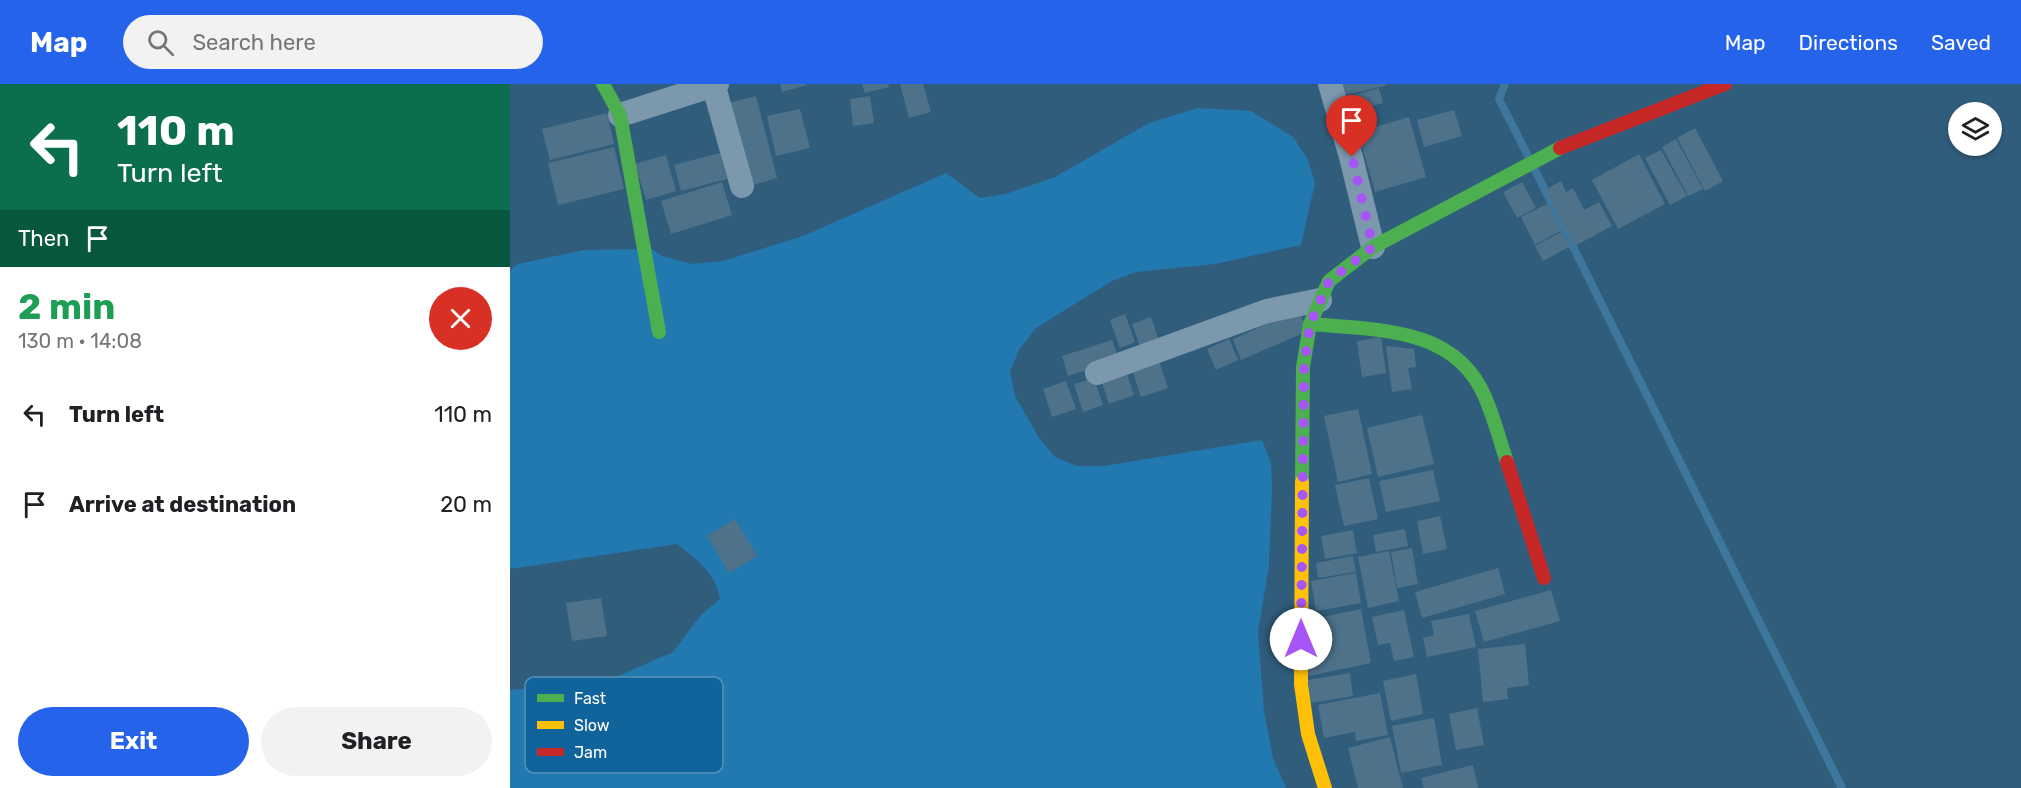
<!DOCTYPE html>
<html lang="en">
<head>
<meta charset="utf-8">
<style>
  :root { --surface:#fff; --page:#f2f2f2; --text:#202124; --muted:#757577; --accent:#2563eb }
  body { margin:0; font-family:Rubik,sans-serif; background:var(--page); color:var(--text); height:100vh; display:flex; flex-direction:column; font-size:22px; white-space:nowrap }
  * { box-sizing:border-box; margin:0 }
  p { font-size:20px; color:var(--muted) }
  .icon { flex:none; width:33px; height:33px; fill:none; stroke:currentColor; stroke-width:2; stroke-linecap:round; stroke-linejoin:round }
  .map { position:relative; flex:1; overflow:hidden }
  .details { display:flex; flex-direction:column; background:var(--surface); width:510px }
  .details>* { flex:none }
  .guide { background:#0b6e4f; color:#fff; overflow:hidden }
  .fabs { position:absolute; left:1438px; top:18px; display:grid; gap:12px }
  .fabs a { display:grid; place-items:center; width:54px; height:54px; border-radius:50%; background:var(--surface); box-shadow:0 2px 4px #0004; font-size:30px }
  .pin { position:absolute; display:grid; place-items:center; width:51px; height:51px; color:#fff; margin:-62px -26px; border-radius:50% 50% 50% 0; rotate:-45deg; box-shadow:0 0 6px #0007 }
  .pin .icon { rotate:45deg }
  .me { position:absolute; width:66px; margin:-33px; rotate:0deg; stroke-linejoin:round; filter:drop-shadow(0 0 4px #0008) }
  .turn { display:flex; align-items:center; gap:21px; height:126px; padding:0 18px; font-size:27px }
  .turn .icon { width:78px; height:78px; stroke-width:2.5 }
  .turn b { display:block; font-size:42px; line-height:51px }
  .then { display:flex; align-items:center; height:57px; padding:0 18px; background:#0003; gap:12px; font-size:22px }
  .round { display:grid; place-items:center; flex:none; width:63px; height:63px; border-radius:32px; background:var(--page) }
  .headline { display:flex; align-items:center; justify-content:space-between; height:102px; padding:0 18px }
  h1 { font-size:36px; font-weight:700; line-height:45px; color:#1e9e55 }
  .button { display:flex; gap:12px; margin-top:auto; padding:12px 18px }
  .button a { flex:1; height:69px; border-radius:36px; background:var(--accent); color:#fff; font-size:24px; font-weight:700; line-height:69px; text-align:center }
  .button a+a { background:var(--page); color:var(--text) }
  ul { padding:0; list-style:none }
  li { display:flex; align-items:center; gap:18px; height:90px; padding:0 18px }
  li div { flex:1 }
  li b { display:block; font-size:22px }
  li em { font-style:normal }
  header { display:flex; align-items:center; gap:36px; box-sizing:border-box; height:84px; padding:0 30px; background:var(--accent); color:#fff }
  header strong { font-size:28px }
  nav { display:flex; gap:33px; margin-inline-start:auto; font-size:21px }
  .search { width:420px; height:54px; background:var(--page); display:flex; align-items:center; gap:15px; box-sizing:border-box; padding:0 21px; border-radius:33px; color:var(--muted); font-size:22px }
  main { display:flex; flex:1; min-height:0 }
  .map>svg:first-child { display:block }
  .green { fill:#2179b0 }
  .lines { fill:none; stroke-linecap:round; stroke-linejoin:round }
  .stream { stroke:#3e779e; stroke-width:8 }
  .building { fill:#4e728a }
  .street { stroke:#7b98ad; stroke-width:24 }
  .fast { stroke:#4caf50; stroke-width:14 }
  .slow { stroke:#ffc107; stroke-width:14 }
  .jam { stroke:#c62828; stroke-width:14 }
  .route { stroke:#a855f7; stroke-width:10; stroke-dasharray:0 18 }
  .key { fill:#10639b; stroke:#5892b9; stroke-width:1.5 }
  .key-label { font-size:16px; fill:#fff }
</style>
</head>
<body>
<header>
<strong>Map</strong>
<div class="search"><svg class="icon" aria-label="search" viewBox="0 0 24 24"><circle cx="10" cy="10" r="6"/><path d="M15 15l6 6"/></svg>Search here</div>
<nav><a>Map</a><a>Directions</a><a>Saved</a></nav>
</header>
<main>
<section class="details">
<div class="guide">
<div class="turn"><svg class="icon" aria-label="left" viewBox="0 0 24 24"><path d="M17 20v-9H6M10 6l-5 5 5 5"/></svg><div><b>110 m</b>Turn left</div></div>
<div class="then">Then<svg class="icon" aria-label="arrive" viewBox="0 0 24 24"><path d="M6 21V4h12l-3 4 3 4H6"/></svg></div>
</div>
<div class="headline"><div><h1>2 min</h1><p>130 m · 14:08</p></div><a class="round" style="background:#d93025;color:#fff"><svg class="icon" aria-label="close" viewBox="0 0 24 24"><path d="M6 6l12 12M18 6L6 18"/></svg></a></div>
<ul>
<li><svg class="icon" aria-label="left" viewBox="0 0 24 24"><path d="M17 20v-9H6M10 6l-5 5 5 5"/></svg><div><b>Turn left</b></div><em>110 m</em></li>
<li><svg class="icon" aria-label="arrive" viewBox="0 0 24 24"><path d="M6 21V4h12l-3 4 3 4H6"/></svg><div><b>Arrive at destination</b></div><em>20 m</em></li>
</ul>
<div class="button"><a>Exit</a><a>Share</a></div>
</section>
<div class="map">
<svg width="1511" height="704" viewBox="0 0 1511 704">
  <rect width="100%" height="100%" fill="#305d7c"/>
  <path class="green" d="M 688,24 L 741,27 L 783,53 L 797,74 L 805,99 L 791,161 L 705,180 L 626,188 L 602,197 L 526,244 L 509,266 L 500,288 L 505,312 L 529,354 L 545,373 L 567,382 L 594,382 L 752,356 L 761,379 L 762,404 L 759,481 L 748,548 L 754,627 L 763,674 L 776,704 L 0,704 L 0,606 L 97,597 L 163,568 L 191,531 L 210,515 C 206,489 187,476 167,460 L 0,485 L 0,186 L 8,180 L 74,166 L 142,165 L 152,172 L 182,180 L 213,177 L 293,152 L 436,89 L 470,114 L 496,110 L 545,93 L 639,39 Z"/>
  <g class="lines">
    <path class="stream" d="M 995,0 L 989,15 L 1018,72
      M 1024,84 L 1332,704"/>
  </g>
  <path class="building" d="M 270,0 L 297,0 L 297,1 L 272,8 Z
    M 352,0 L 378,0 L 379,3 L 355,9 Z
    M 390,0 L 413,0 L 421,28 L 399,34 Z
    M 826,0 L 877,0 L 877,1 L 829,13 Z
    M 869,4 L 873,19 L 835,30 L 831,15 Z
    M 246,12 L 267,94 L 239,102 L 218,19 Z
    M 360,12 L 364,39 L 343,42 L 340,15 Z
    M 290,25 L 300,64 L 266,72 L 257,32 Z
    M 944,26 L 952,52 L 914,63 L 907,36 Z
    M 97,29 L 104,60 L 40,76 L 32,45 Z
    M 899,33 L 916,93 L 865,108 L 848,48 Z
    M 1185,44 L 1213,97 L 1195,107 L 1167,54 Z
    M 1166,55 L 1193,105 L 1178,112 L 1152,63 Z
    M 104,63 L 114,105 L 48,121 L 38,79 Z
    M 1151,66 L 1177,112 L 1160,121 L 1135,74 Z
    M 210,69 L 217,95 L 171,107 L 164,81 Z
    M 1129,70 L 1155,120 L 1108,145 L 1082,96 Z
    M 156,71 L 166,107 L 136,116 L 125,80 Z
    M 1051,97 L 1056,108 L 1063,104 L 1074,126 L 1089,118 L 1102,142 L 1065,162 L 1035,106 Z
    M 212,98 L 222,131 L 161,150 L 151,117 Z
    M 1012,98 L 1026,124 L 1007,134 L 993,108 Z
    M 1037,120 L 1052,146 L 1025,161 L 1011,133 Z
    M 1051,148 L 1059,163 L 1033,177 L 1025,162 Z
    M 788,226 L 798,247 L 731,276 L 723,255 Z
    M 615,230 L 625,258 L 610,264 L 600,236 Z
    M 641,233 L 649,256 L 630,263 L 622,240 Z
    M 871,253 L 876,289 L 852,293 L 847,257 Z
    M 719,255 L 728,276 L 706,286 L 697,265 Z
    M 602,256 L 609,276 L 558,292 L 552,272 Z
    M 876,262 L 904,265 L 906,283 L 898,284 L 902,305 L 882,308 Z
    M 649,277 L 658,304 L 631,313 L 622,286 Z
    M 616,287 L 624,311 L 599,320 L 591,296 Z
    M 584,294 L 593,321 L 573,328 L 564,300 Z
    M 556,297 L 566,325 L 542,333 L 533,305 Z
    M 848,325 L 862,390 L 828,398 L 814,332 Z
    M 912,331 L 924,380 L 868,393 L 857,344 Z
    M 923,386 L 930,417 L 876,428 L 869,397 Z
    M 859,394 L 868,435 L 834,442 L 825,401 Z
    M 930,432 L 937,465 L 913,470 L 907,437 Z
    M 225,435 L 247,472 L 219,489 L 197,452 Z
    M 895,445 L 898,462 L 866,468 L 863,451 Z
    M 843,446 L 847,469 L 815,475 L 811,452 Z
    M 902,464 L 908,500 L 887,504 L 881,468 Z
    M 879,467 L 889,517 L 858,524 L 848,473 Z
    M 843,472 L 846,488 L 808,494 L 806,479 Z
    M 988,484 L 995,510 L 912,534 L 905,508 Z
    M 846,489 L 851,519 L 806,527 L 801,497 Z
    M 1041,506 L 1050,537 L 974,558 L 965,527 Z
    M 91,514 L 97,552 L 62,557 L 56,519 Z
    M 851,525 L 861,579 L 799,592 L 798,536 Z
    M 894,526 L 904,573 L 884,577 L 880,559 L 868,561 L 862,533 Z
    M 959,530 L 966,563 L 917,573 L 913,554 L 924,551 L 921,537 Z
    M 1015,560 L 1019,601 L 997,604 L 998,615 L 973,618 L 968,565 Z
    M 840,589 L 843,612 L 801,619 L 798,596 Z
    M 906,590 L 913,630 L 881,637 L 873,597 Z
    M 870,609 L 878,651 L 846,657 L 845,648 L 814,654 L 808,621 Z
    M 967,624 L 974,661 L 946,666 L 939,630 Z
    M 924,634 L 932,681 L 891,689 L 882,642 Z
    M 880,653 L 893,704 L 848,704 L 838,664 Z
    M 963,681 L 968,704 L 914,704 L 911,694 Z"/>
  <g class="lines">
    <path class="street" d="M 820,0 L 841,73 L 863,163
      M 204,3 L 232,102
      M 110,31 L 207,0
      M 587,289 L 757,227 L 810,216"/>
    <path class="fast" d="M 93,0 L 110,31 L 149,248
      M 800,240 C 865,246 945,242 975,313 C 984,334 990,357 997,378
      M 792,398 L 793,283 L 800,240 L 819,197 L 863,163 L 1050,64"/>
    <path class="slow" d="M 792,398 L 791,600 L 798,650 L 815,704"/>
    <path class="jam" d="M 1050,64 L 1215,0
      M 997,378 L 1034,494"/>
  </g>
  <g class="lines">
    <path class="route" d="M 791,555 L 794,283 L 800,240 L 819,197 L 863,163 L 842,73"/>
  </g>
  <rect x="15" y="593" width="198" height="96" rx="9" class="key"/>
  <rect x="27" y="610" width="27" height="8" fill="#4caf50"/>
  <rect x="27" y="637" width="27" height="8" fill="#ffc107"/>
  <rect x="27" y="664" width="27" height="8" fill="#c62828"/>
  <g class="key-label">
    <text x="64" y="620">Fast</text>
    <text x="64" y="647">Slow</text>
    <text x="64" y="674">Jam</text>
  </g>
</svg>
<div class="fabs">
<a><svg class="icon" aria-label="layers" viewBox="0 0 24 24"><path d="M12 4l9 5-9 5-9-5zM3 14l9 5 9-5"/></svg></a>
</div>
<div class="pin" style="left:842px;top:73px;background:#d93025"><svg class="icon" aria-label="arrive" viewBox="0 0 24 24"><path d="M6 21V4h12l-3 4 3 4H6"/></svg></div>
<svg class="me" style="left:791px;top:555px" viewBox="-20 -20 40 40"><circle r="19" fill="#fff"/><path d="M0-13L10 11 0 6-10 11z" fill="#a855f7"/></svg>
</div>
</main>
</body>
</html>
